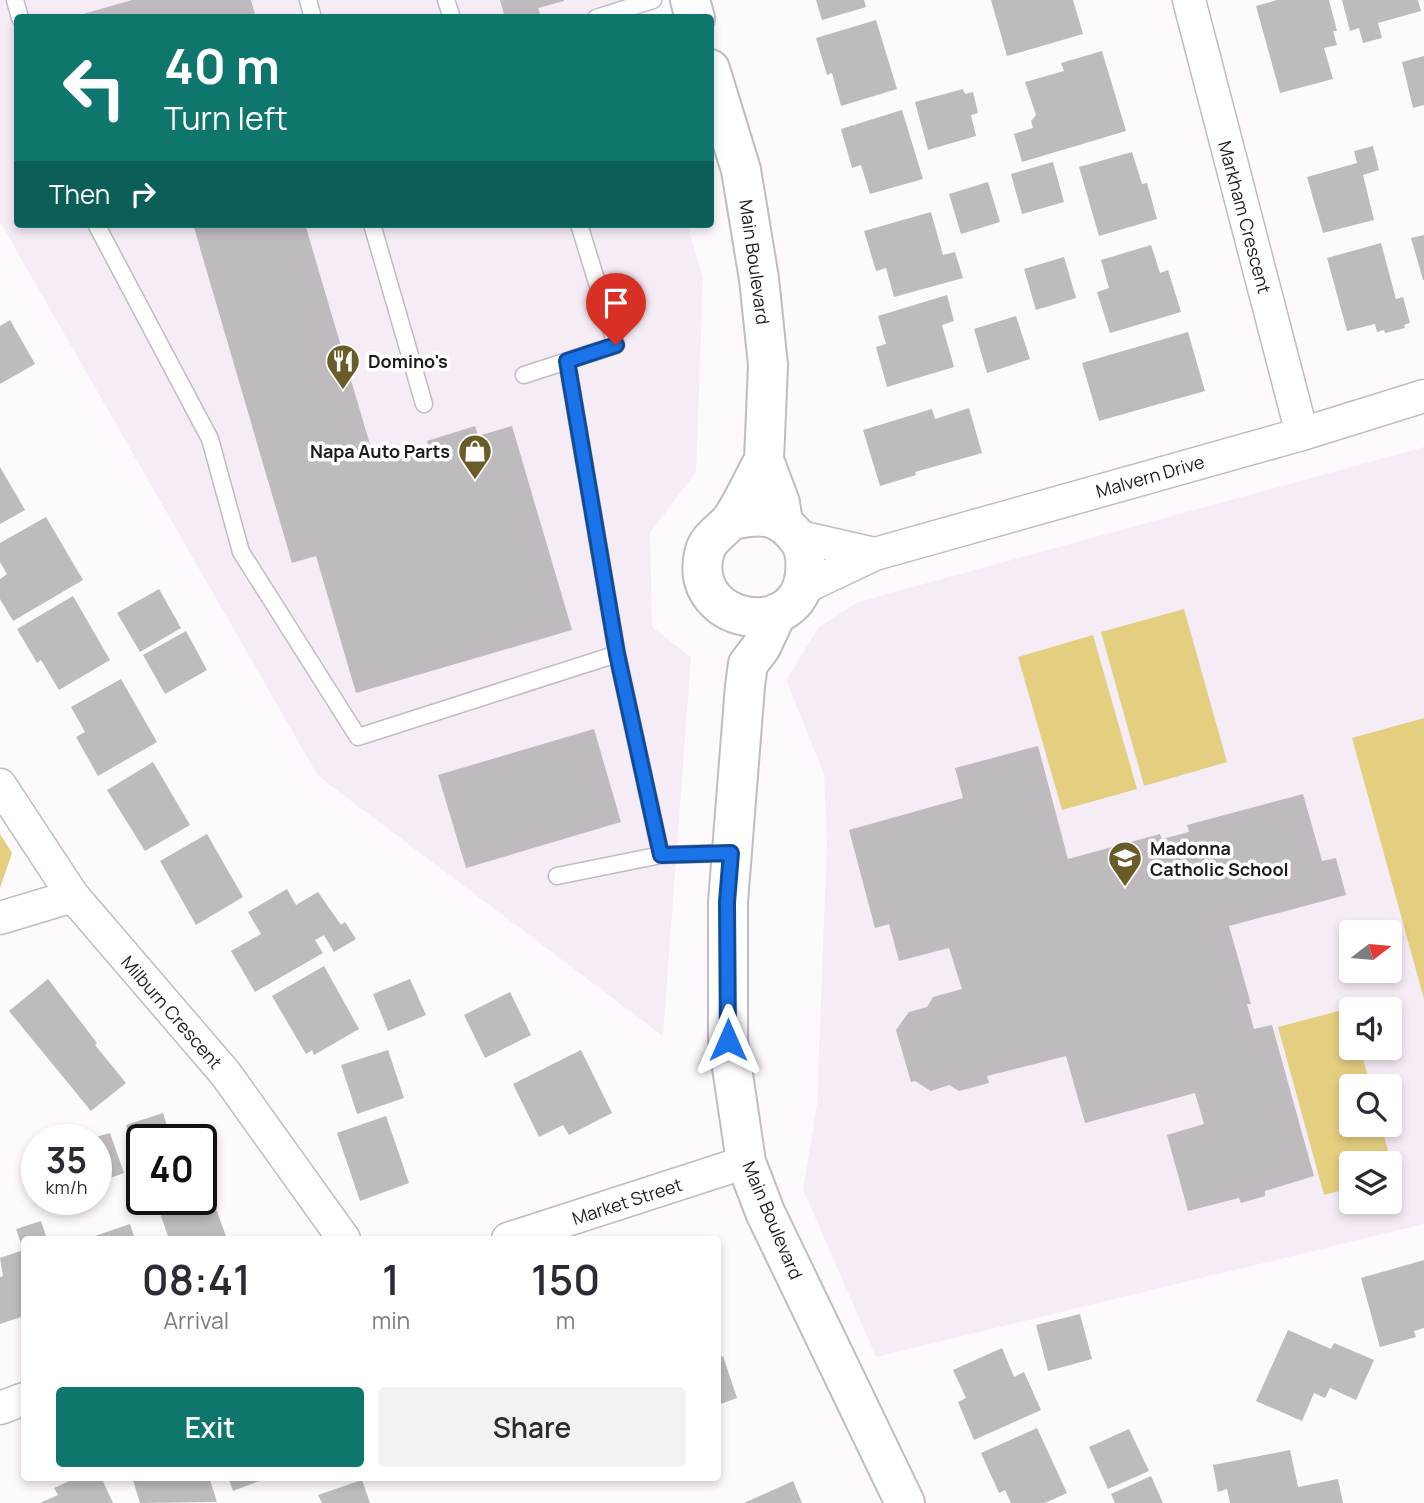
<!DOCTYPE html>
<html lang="en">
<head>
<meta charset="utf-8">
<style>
  :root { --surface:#fff; --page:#f2f2f3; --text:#2b2b33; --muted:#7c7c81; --accent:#0f766e }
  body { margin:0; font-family:Manrope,sans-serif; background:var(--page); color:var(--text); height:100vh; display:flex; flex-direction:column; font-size:26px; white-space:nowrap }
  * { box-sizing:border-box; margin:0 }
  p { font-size:23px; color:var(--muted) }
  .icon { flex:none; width:38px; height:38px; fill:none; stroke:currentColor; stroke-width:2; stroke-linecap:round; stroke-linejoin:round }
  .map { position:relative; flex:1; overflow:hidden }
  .details { position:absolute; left:21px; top:1236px; width:700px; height:245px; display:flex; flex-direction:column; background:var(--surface); border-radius:7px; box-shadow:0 4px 10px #0003 }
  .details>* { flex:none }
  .guide { position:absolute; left:14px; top:14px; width:700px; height:214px; border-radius:7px; box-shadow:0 4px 10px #0003; background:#0f766e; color:#fff; overflow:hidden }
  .needle { width:46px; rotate:74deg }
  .tools { position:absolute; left:1339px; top:920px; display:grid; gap:14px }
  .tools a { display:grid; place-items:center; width:63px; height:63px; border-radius:7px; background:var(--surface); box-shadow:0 4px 10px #0003; font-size:35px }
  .speed { position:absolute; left:21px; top:1124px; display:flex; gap:14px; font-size:35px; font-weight:700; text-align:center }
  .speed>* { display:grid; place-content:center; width:91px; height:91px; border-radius:50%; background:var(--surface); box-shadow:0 4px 10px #0003; line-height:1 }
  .speed small { font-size:18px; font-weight:400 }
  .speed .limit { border:4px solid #111; border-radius:10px; background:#fff; color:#111 }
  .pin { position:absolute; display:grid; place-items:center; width:60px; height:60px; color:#fff; margin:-72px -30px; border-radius:50% 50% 50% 0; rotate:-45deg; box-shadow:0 0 7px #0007 }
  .pin .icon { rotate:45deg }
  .me { position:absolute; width:77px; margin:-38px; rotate:0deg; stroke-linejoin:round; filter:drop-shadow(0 0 5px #0008) }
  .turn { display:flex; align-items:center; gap:24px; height:147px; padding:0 35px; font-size:32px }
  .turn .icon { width:91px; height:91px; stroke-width:2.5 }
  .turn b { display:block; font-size:49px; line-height:60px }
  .then { display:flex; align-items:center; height:66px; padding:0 35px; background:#0003; gap:14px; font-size:26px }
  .eta { display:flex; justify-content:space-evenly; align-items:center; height:119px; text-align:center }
  .eta b { font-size:42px; font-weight:600; line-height:49px }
  .cta { display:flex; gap:14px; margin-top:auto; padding:14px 35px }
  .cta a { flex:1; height:80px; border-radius:7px; background:var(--accent); color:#fff; font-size:28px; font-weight:600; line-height:80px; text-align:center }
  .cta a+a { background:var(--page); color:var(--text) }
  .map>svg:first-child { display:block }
  .built { fill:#f6ecf6; fill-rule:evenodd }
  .green { fill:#e4cf81 }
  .building { fill:#bebabe }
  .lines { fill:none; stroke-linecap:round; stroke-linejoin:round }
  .service-casing { stroke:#c0bcc0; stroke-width:19 }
  .minor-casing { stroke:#c0bcc0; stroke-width:35 }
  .tertiary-casing { stroke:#c0bcc0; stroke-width:42 }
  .service { stroke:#fff; stroke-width:16 }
  .minor { stroke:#fff; stroke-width:32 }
  .tertiary { stroke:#fff; stroke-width:38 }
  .route-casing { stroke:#114b97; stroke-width:18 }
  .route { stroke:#1a73e8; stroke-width:12 }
  .labels { text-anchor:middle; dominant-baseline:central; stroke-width:7; stroke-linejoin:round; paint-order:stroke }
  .street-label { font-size:18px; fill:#1d1c1d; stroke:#fff }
  .poi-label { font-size:18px; font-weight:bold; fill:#1d1c1d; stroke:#fff; text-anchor:start }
</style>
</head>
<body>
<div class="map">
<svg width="1424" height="1503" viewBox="0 0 1424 1503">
  <rect width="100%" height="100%" fill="#fdf9fd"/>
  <path class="built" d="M 0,0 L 621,0 L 626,17 L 18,18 L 18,224 L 687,224 L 703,278 L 696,472 L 650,533 L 652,627 L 691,657 L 663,1036 L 318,776 L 0,222 Z
    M 1424,447 L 1424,1224 L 876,1357 L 803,1189 L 817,1104 L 827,843 L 824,774 L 786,680 L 819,627 L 858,602 ZM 1351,933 L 1390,933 L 1390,971 L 1351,971 ZM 1351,1010 L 1390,1010 L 1390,1048 L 1351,1048 ZM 1351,1087 L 1390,1087 L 1390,1125 L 1351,1125 ZM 1351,1164 L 1390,1164 L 1390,1202 L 1351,1202 Z"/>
  <path class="green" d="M 1184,609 L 1227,762 L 1144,786 L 1101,632 Z
    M 1093,635 L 1137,789 L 1062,810 L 1018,657 Z
    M 1424,718 L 1424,999 L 1352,738 Z
    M 0,834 L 12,853 L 0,888 Z
    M 1350,1008 L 1351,1048 L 1360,1048 L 1371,1087 L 1351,1087 L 1351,1125 L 1381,1125 L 1395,1176 L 1390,1177 L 1390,1164 L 1351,1164 L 1351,1188 L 1324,1195 L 1278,1027 Z"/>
  <path class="building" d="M 132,0 L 251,0 L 256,18 L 84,18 L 83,14 Z
    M 500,0 L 564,0 L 564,1 L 538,8 L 541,17 L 538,18 L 505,18 Z
    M 816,0 L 864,0 L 866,7 L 822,20 Z
    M 991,0 L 1073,0 L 1083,34 L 1007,56 Z
    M 1277,0 L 1329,0 L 1337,31 L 1333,31 L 1337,45 L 1324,48 L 1333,79 L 1280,93 L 1256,6 Z
    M 1342,0 L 1418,0 L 1421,11 L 1378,23 L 1382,38 L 1363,43 L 1359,28 L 1350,31 Z
    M 876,20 L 897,89 L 841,106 L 832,73 L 827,75 L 816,38 Z
    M 1102,51 L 1126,131 L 1022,162 L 1014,134 L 1033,128 L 1031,121 L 1036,115 L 1025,82 L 1064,71 L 1061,63 Z
    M 1424,56 L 1424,105 L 1413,108 L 1402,62 Z
    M 963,89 L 965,94 L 973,92 L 978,113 L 971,115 L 976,136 L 928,150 L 915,102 Z
    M 902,110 L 923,179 L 870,194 L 861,165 L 852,168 L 841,129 Z
    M 1373,146 L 1379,170 L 1363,175 L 1374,220 L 1323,233 L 1307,177 L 1357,163 L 1354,151 Z
    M 1132,152 L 1142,184 L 1147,183 L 1157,219 L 1099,236 L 1079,167 Z
    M 1053,162 L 1064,202 L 1022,214 L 1011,174 Z
    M 988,182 L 1000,222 L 961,234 L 949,194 Z
    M 931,212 L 943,255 L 955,252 L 963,278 L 894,297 L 886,268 L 876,271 L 864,231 Z
    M 193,224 L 305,224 L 374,458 L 408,448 L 410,456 L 430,450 L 427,441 L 475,426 L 478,436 L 512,426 L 572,630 L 356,693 L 316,556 L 292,563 Z
    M 1424,235 L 1424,280 L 1423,280 L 1411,238 Z
    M 1381,243 L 1396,299 L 1403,297 L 1410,323 L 1404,325 L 1405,328 L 1385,333 L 1384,330 L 1377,332 L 1375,324 L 1347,331 L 1327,258 Z
    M 1151,245 L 1160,273 L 1168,270 L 1181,312 L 1110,333 L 1097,292 L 1109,288 L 1101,260 Z
    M 1064,257 L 1076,298 L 1036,310 L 1024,269 Z
    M 947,295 L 954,321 L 942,325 L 954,367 L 887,387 L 876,347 L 886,344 L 878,316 Z
    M 1016,316 L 1030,359 L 987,373 L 974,329 Z
    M 10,320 L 35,364 L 0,384 L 0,326 Z
    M 1188,332 L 1205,391 L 1099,421 L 1082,363 Z
    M 969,408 L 982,453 L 915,472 L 916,475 L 880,486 L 863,430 L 932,409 L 935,419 Z
    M 0,467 L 25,510 L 0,524 Z
    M 46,517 L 83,580 L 13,621 L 0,599 L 0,579 L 7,574 L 0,562 L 0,543 Z
    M 159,589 L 181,628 L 140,652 L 117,613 Z
    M 73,596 L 110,660 L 59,690 L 41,660 L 37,663 L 17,629 Z
    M 186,631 L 207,670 L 165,694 L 143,655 Z
    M 121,679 L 157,742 L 98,776 L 76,737 L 85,732 L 71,707 Z
    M 594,729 L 621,822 L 466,868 L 438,775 Z
    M 1038,746 L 1068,859 L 1160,834 L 1162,839 L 1189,832 L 1187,825 L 1303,794 L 1322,861 L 1336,858 L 1346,895 L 1229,926 L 1251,1004 L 1247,1004 L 1254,1029 L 1272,1025 L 1314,1176 L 1265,1191 L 1265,1196 L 1241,1203 L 1239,1198 L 1188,1211 L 1167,1135 L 1204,1124 L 1195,1093 L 1085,1123 L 1066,1056 L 987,1076 L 989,1083 L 959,1091 L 949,1085 L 931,1091 L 915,1081 L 911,1082 L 896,1030 L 909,1012 L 927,1007 L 933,997 L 962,989 L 949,948 L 899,961 L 889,924 L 875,928 L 849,830 L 963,798 L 955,768 Z
    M 153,762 L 190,825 L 145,851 L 107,790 Z
    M 207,834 L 243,897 L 196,925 L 160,861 Z
    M 287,889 L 296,905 L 318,892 L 341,925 L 345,922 L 356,939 L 334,952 L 324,935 L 315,940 L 323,953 L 255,992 L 231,951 L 261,934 L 248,912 Z
    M 324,966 L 359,1029 L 314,1055 L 312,1050 L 306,1054 L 272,996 Z
    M 48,979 L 97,1043 L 95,1045 L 126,1083 L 91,1111 L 9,1011 Z
    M 410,979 L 426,1015 L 388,1031 L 373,994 Z
    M 510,992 L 531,1035 L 485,1058 L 464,1015 Z
    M 388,1050 L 404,1098 L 357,1114 L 341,1065 Z
    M 581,1050 L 612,1113 L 569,1135 L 563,1125 L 539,1137 L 513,1084 Z
    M 163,1113 L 171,1139 L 142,1139 L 141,1172 L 126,1125 Z
    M 386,1116 L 409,1183 L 360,1201 L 337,1133 Z
    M 110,1133 L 124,1173 L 96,1183 L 96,1137 Z
    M 202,1185 L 210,1208 L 215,1206 L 227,1239 L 169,1239 L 155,1199 L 201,1199 Z
    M 41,1221 L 47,1239 L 24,1239 L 24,1316 L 0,1324 L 0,1277 L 3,1276 L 0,1258 L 23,1250 L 16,1229 Z
    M 130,1224 L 135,1239 L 86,1239 Z
    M 1424,1260 L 1424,1328 L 1414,1331 L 1416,1337 L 1380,1347 L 1361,1278 Z
    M 1080,1314 L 1092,1359 L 1048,1371 L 1036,1325 Z
    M 1288,1330 L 1331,1349 L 1334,1343 L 1374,1360 L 1356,1400 L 1330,1388 L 1325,1398 L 1314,1393 L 1302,1421 L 1256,1401 Z
    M 1002,1348 L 1014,1377 L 1024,1372 L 1041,1410 L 974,1440 L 958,1402 L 966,1398 L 953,1370 Z
    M 723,1356 L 737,1398 L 718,1405 L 718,1358 Z
    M 1037,1428 L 1067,1493 L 1045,1503 L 1011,1503 L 1005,1490 L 999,1493 L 981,1453 Z
    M 1129,1429 L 1149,1471 L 1108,1489 L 1089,1447 Z
    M 1290,1450 L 1298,1487 L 1338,1479 L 1343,1503 L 1230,1503 L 1227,1489 L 1218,1492 L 1213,1465 Z
    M 1151,1476 L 1163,1503 L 1115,1503 L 1111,1494 Z
    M 78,1477 L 101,1477 L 113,1503 L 40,1503 L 58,1495 L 54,1488 Z
    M 132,1477 L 209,1477 L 217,1502 L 140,1503 Z
    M 228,1477 L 270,1477 L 233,1491 Z
    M 362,1480 L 370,1503 L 322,1503 L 318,1495 Z
    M 793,1481 L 802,1503 L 744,1503 Z"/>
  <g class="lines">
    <g class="service-casing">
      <path id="service" d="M 15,0 L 20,18
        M 308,0 L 313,18
        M 446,0 L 452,18
        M 596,18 L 653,0
        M 96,224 L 210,439 L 241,552 L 358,737 L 617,654
        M 372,224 L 424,404
        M 567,361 L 617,654 L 661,855 L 731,853
        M 524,375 L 616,345 L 579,224
        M 557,876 L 661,855"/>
    </g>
    <g class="minor-casing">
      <path id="minor" d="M 1189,0 L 1302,434
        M 796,536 L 875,554
        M 801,589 L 875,554 L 1302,434 L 1424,396
        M 0,785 L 73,896 L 225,1073 L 344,1239
        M 0,918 L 73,896
        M 508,1239 L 746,1162
        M 0,1408 L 24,1399"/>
    </g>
    <g class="tertiary-casing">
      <path id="tertiary" d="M 690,0 L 695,18
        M 710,69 L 741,170 L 759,279 L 768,365 L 764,460 L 780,503 L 783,523
        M 732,520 C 760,514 779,513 798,539 C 806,549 806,562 805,574 C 798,643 688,624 704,554 C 708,536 724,531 733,517 C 745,499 753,479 764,460
        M 777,613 L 761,647 L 748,664 L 745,686 L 728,902 L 728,1040 L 746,1162 L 765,1212 L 905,1503"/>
    </g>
    <use href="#service" class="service"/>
    <use href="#minor" class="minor"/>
    <use href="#tertiary" class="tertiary"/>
  </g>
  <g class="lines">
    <g class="route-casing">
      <path id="route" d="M 616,345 L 567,361 L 617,654 L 661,855 L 731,853 L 727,902 L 728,1040"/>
    </g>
    <use href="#route" class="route"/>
  </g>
  <defs>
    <g id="restaurant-pin" transform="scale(1.75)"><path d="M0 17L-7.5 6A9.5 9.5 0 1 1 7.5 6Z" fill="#695c29" stroke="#fff"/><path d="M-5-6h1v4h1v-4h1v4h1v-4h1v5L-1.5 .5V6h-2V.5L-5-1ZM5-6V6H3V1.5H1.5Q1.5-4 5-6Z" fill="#fff"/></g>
    <g id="shop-pin" transform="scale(1.75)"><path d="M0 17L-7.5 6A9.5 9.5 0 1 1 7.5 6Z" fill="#695c29" stroke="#fff"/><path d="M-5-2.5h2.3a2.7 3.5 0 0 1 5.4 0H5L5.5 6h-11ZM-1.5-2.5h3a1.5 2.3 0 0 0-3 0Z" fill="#fff"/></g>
    <g id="school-pin" transform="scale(1.75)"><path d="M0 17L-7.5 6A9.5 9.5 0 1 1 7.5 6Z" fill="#695c29" stroke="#fff"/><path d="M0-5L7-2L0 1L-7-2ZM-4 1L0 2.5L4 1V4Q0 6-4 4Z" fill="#fff"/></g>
  </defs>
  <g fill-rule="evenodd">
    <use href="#restaurant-pin" x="343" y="361"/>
    <use href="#shop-pin" x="475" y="451"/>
    <use href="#school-pin" x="1125" y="858"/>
  </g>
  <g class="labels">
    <g class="street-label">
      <text transform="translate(1245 217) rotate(75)">Markham Crescent</text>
      <text transform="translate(755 262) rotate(82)">Main Boulevard</text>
      <text transform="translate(1150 476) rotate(-16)">Malvern Drive</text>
      <text transform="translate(172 1012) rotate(49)">Milburn Crescent</text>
      <text transform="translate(627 1201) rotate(-18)">Market Street</text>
      <text transform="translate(773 1220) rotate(67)">Main Boulevard</text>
    </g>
    <g class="poi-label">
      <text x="368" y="361">Domino's</text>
      <text x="450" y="451" text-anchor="end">Napa Auto Parts</text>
      <text x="1150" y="848">Madonna<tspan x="1150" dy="21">Catholic School</tspan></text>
    </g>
  </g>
</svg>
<div class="tools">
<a><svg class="needle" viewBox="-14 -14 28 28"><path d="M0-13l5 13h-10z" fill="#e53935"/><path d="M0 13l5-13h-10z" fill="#7c7c81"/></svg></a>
<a><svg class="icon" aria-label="sound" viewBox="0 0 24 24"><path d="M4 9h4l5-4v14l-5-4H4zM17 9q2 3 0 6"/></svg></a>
<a><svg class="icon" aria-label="search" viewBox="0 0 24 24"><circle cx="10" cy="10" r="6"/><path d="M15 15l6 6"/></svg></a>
<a><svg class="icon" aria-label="layers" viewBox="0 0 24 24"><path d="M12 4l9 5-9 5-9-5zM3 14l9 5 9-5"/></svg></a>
</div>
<div class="speed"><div>35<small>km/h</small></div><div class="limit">40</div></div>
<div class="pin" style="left:616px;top:345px;background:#d93025"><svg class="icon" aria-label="arrive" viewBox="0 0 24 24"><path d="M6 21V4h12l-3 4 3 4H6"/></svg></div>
<svg class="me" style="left:728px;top:1040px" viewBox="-20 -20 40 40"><path d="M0-17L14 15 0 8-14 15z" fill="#1a73e8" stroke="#fff" stroke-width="4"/></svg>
<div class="guide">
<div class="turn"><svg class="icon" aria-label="left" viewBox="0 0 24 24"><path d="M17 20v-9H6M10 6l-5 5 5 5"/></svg><div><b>40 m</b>Turn left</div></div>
<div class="then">Then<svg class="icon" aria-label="right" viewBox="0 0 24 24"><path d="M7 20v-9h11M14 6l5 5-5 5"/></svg></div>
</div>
<section class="details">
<div class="eta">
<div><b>08:41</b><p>Arrival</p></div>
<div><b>1</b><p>min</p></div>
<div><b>150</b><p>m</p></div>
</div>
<div class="cta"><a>Exit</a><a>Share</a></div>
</section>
</div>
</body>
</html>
